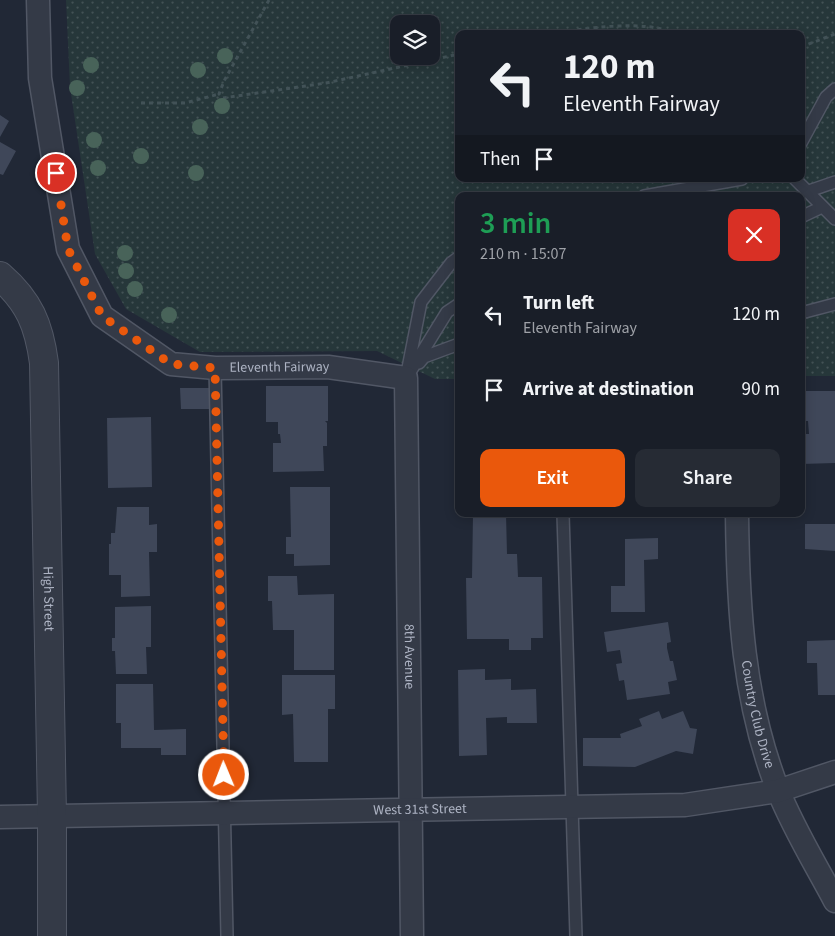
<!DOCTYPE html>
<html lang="en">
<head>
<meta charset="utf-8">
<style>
  :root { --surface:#191e28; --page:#262b34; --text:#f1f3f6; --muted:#9fa2a8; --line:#373c45; --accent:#ea580c }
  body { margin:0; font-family:"Source Sans 3",sans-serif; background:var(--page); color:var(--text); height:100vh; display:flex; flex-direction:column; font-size:19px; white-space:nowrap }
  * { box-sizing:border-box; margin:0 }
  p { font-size:16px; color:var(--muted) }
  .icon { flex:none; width:28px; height:28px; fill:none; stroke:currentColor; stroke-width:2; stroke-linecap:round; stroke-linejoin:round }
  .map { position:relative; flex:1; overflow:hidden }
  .drawer { position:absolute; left:455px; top:192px; width:350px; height:325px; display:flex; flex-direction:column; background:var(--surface); border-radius:10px; box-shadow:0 2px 12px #0003,0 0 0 1px var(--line) }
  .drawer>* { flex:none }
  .top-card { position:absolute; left:455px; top:30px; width:350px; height:152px; border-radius:10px; box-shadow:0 2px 12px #0003,0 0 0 1px var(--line); background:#191e28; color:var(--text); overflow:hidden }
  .controls { position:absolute; left:390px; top:15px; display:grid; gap:10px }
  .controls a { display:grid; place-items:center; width:50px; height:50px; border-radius:10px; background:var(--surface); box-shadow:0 2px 12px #0003,0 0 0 1px var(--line); font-size:25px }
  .pin { position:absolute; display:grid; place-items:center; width:42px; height:42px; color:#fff; margin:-21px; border:2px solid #fff; border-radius:50%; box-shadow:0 1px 5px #0007 }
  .me { position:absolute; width:55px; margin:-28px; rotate:359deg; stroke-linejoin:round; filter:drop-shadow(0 0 4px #0008) }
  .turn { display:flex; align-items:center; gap:18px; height:105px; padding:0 25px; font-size:22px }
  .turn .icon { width:65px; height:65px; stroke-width:2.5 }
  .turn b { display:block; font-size:35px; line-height:42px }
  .then { display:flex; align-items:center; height:48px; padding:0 25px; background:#0003; gap:10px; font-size:19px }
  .round { display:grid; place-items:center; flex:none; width:52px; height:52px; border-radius:10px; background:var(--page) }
  .summary { display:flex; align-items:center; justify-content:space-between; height:85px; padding:0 25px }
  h1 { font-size:30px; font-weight:600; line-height:38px; color:#1e9e55 }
  .primary-button { display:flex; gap:10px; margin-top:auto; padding:10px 25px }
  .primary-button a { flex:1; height:58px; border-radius:10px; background:var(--accent); color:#fff; font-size:20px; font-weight:600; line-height:58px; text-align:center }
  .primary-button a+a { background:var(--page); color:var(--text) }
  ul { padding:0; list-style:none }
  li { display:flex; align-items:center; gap:15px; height:75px; padding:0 25px }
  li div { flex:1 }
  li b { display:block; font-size:19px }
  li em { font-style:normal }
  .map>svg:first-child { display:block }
  .grass { fill:url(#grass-dots); fill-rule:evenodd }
  .building { fill:#3f4759 }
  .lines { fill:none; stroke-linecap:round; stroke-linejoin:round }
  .service-casing { stroke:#515765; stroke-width:14 }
  .minor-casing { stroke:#515765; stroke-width:25 }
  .tertiary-casing { stroke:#515765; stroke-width:30 }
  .path { stroke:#425257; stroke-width:3; stroke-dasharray:4 4; stroke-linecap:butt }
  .service { stroke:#343a47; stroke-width:11 }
  .minor { stroke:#343a47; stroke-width:22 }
  .tertiary { stroke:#343a47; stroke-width:28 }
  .tree { fill:#486359 }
  .route { stroke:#ea580c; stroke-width:9; stroke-dasharray:0 16.2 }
  .labels { text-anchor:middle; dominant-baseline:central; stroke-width:5; stroke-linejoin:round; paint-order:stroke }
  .street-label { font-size:14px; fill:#aeb4c4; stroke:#1a1f2c }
</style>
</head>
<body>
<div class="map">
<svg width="835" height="936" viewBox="0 0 835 936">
  <defs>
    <pattern id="grass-dots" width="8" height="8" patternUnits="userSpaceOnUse" patternTransform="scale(1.25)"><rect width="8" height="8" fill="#26373a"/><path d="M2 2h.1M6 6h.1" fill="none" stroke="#435255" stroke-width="1.8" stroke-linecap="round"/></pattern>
  </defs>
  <rect width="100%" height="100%" fill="#212836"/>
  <path class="grass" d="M 66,0 L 835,0 L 835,376 L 801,376 L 801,196 L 459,196 L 459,379 L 435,379 L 377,351 L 200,352 L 126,309 L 95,254 L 70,87 ZM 399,24 L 431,24 L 431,56 L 399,56 ZM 459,34 L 801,34 L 801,179 L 459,179 Z"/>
  <path class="building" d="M 0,115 L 9,121 L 0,137 Z
    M 0,142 L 16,151 L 3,175 L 0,174 Z
    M 266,386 L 328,386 L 328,421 L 325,421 L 327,423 L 327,446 L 323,446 L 324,471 L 273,472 L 273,443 L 281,443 L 280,434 L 278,434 L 278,422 L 266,422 Z
    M 180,388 L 209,388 L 209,409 L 181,409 Z
    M 801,391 L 835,391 L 835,463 L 801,464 L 801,434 L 809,434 L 808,421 L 801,421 Z
    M 456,398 L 459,398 L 459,419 L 456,419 Z
    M 151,417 L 152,487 L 108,488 L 107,418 Z
    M 290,487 L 330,487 L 330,565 L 294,566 L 294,554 L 286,554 L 286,537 L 291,537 Z
    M 117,507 L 149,507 L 149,525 L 157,524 L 157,552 L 149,552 L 150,596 L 121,597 L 121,575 L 109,575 L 109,544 L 111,544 L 111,533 L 115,533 Z
    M 473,514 L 506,514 L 507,554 L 517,554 L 518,577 L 542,577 L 543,638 L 531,638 L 531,650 L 509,650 L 509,639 L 467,639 L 466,578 L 472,578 Z
    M 805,524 L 835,524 L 835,551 L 805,549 Z
    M 658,538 L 658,559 L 644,560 L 645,612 L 611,612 L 611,586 L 625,586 L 625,539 Z
    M 268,576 L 297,576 L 298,595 L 334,594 L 334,670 L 294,670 L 294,630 L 273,630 L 272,601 L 268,601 Z
    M 151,606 L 151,647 L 146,647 L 147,674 L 116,674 L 115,651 L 112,651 L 112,638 L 115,638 L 115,607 Z
    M 668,622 L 671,642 L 667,643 L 667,648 L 670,661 L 673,661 L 677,680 L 668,682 L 670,694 L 627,700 L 624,680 L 619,681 L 616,664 L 622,663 L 620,650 L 607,652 L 604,632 Z
    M 835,640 L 835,695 L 818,695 L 817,663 L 807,663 L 807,641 Z
    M 485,669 L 485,680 L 511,679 L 511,690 L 536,689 L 537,723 L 507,723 L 507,717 L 486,718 L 487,755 L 459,756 L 458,670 Z
    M 282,675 L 335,675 L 335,709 L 328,709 L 328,762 L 294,762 L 293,714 L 282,715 Z
    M 116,684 L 153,684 L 154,730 L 186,729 L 186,755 L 161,755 L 161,748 L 121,748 L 121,723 L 116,723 Z
    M 659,711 L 662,719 L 683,711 L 690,728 L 697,729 L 693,754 L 676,751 L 635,767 L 583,766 L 583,738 L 621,738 L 620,734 L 642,726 L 639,719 Z"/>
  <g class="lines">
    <g class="service-casing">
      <path id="service" d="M 801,143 L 826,97 L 835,89
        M 795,179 L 835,219
        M 806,192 L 835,182
        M 644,196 L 742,179
        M 801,217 L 822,207
        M 801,313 L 835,304
        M 419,363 L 424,357 L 459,344
        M 215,368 L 227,936
        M 410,372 L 447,312 L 459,304
        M 406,378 L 421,302 L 451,263 L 459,257
        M 563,514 L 576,936"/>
    </g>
    <g class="minor-casing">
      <g id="minor">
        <path id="s1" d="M 38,0 L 40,78 L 68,249 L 102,316 L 171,364 L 215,368 L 328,367 L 406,378 L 412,936"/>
        <path id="s2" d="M 737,514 C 738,608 743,701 778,790 C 793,828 816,865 835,901"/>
        <path id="s3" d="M 0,817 L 685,805 L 778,791 L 835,772"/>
      </g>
    </g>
    <g class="tertiary-casing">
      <g id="tertiary">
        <path id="s4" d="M 0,276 C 29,301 39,325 44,363 L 52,816 L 52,936"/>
      </g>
    </g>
    <path class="path" d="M 269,0 L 224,81 L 219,94 L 223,98 L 326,83 L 459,54
      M 554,34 C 580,28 652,19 673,34
      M 801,47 L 835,34
      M 141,103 L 185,103 L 219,94"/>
    <use href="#service" class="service"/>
    <use href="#minor" class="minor"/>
    <use href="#tertiary" class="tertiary"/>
  </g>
  <g class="tree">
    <circle cx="225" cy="56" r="8"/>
    <circle cx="91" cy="65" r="8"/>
    <circle cx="198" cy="70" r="8"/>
    <circle cx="77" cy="88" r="8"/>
    <circle cx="222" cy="106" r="8"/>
    <circle cx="200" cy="127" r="8"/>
    <circle cx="94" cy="140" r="8"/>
    <circle cx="141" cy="156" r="8"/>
    <circle cx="98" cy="168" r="8"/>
    <circle cx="196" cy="173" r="8"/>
    <circle cx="125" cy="253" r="8"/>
    <circle cx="126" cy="271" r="8"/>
    <circle cx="135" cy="289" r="8"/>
    <circle cx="169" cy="315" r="8"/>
  </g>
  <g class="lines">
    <path class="route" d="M 56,173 L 68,249 L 102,316 L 171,364 L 215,368 L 224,775"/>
  </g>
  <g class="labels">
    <g class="street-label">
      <text stroke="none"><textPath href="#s1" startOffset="519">Eleventh Fairway</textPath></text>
      <text stroke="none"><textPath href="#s4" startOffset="336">High Street</textPath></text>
      <text stroke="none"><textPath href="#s1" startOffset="925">8th Avenue</textPath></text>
      <text stroke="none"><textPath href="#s2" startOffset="202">Country Club Drive</textPath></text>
      <text stroke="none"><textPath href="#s3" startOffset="420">West 31st Street</textPath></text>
    </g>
  </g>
</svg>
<div class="controls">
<a><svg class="icon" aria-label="layers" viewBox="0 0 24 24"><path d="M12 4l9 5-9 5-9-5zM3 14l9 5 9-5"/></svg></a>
</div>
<div class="pin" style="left:56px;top:173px;background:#d93025"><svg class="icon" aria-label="arrive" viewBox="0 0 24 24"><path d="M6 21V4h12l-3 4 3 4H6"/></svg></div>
<svg class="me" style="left:224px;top:775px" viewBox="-20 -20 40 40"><circle r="17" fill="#ea580c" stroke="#fff" stroke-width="3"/><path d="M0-11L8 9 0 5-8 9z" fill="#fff"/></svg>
<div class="top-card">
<div class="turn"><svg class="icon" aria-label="left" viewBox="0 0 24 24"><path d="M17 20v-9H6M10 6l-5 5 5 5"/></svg><div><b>120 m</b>Eleventh Fairway</div></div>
<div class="then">Then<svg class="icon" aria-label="arrive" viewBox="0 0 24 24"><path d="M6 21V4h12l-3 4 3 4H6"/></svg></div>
</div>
<section class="drawer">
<div class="summary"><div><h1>3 min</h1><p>210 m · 15:07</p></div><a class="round" style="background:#d93025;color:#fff"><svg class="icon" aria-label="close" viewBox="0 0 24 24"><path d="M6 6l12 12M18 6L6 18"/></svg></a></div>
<ul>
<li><svg class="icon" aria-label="left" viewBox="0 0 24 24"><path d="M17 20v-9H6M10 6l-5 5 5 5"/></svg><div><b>Turn left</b><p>Eleventh Fairway</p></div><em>120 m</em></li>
<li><svg class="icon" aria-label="arrive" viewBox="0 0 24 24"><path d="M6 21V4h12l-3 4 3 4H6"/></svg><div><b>Arrive at destination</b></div><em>90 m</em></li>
</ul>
<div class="primary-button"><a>Exit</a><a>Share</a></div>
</section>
</div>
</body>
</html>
